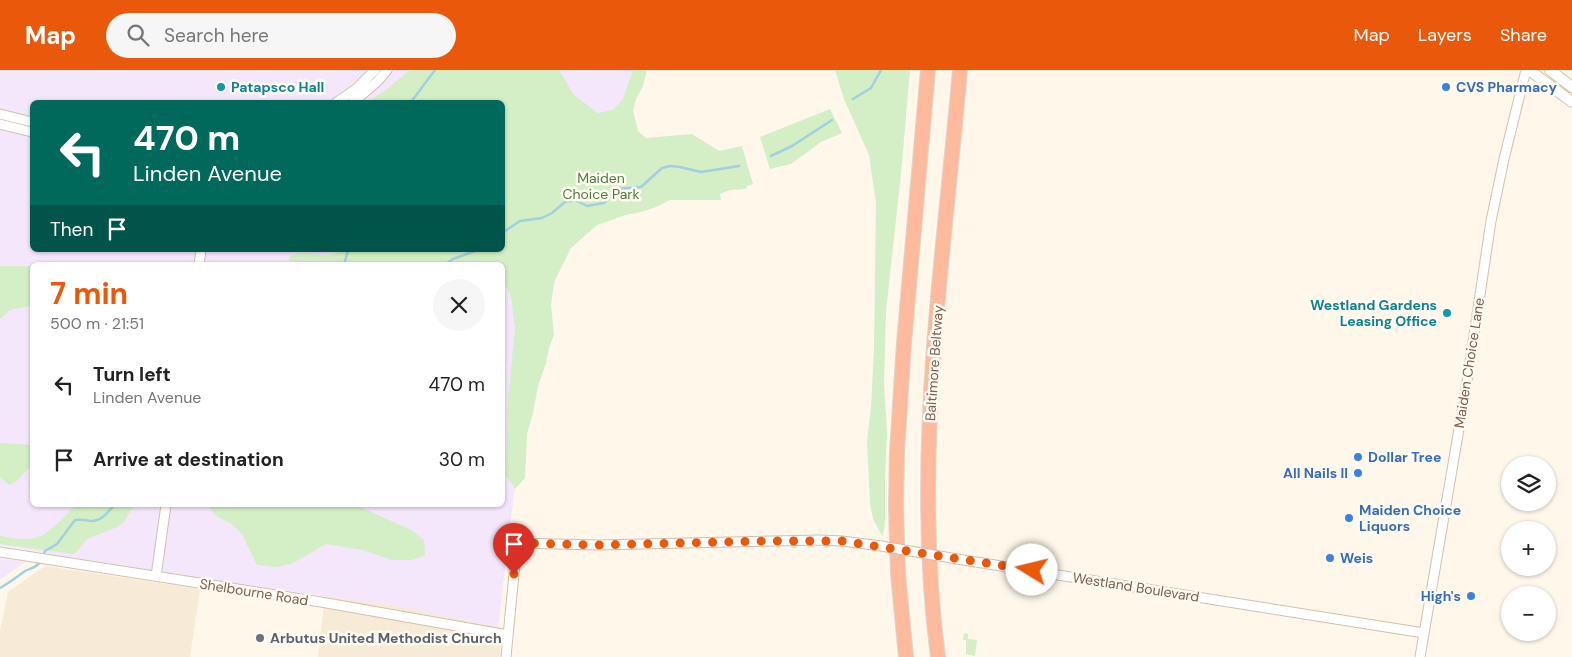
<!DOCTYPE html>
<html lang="en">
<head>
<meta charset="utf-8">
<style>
  :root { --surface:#fff; --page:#f6f6f6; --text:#222; --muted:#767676; --accent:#ea580c }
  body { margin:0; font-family:"DM Sans",sans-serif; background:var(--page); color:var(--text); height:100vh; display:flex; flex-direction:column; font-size:19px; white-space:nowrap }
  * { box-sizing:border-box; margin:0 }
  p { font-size:16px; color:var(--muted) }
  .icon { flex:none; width:28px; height:28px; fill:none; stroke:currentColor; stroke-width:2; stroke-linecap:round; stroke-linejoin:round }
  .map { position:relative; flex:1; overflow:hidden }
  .details { position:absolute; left:30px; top:192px; width:475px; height:245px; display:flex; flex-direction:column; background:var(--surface); border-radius:8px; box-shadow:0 1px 4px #0004 }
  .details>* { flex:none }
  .hud { position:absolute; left:30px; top:30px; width:475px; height:152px; border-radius:8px; box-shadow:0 1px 4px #0004; background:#00695c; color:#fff; overflow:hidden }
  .buttons { position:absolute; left:1501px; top:386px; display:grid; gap:10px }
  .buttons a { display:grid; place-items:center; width:55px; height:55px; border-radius:50%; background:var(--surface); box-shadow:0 1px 4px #0004; font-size:25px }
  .pin { position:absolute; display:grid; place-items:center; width:42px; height:42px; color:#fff; margin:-51px -21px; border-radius:50% 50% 50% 0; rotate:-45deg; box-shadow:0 0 5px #0007 }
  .pin .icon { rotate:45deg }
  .me { position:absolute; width:55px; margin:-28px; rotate:279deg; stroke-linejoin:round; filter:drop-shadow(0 0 4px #0008) }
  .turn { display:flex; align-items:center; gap:18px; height:105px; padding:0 20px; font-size:22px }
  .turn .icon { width:65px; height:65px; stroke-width:2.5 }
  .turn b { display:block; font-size:35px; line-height:42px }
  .then { display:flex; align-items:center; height:48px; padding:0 20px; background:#0003; gap:10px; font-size:19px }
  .round { display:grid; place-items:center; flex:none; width:52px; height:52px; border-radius:26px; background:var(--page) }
  .headline { display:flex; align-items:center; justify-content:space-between; height:85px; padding:0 20px }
  h1 { font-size:30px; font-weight:700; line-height:38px; color:var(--accent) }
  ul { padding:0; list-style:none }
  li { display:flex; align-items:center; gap:15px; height:75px; padding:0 20px }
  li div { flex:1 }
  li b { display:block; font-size:19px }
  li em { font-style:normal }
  header { display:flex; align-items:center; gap:30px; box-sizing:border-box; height:70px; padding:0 25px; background:var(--accent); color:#fff }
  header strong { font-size:24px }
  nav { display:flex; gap:28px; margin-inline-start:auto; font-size:18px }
  .search { width:350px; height:45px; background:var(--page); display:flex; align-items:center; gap:12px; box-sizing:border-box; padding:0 18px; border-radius:28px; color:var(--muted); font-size:19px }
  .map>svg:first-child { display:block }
  .residential { fill:#f7ead7 }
  .education { fill:#f4e6fb; fill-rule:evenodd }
  .green { fill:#d4eec6 }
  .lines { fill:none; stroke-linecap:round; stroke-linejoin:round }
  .stream { stroke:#a1d1dd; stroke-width:2.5 }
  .tertiary-casing { stroke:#d3c0ad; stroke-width:11 }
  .secondary-casing { stroke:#d8c2ad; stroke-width:12 }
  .motorway-casing { stroke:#ddd5d0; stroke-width:16 }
  .tertiary { stroke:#fff; stroke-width:9 }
  .secondary { stroke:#fff; stroke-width:10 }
  .motorway { stroke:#fdba9c; stroke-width:14 }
  .tertiary-bridge-casing { stroke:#d3c0ad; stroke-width:11; stroke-linecap:butt }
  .tertiary-bridge { stroke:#fff; stroke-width:9 }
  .route { stroke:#ea580c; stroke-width:9; stroke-dasharray:0 16.2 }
  .culture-dot { fill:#0f9aa8; stroke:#fffbf2; stroke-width:2 }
  .shop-dot { fill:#3f7fe0; stroke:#fffbf2; stroke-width:2 }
  .worship-dot { fill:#6b7280; stroke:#fffbf2; stroke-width:2 }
  .labels { text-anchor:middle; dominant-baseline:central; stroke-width:5; stroke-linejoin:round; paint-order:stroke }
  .culture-label { font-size:14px; font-weight:bold; fill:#0d838f; stroke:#fffbf2; text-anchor:start }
  .shop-label { font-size:14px; font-weight:bold; fill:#366cbe; stroke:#fffbf2; text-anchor:start }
  .park-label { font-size:14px; fill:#4d7d3d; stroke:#fffbf2 }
  .street-label { font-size:14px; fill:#7c5e4a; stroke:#fffbf2 }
  .worship-label { font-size:14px; font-weight:bold; fill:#5b616d; stroke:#fffbf2; text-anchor:start }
</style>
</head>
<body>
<header>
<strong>Map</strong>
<div class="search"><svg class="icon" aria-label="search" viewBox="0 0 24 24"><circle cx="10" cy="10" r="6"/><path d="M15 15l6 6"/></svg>Search here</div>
<nav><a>Map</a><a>Layers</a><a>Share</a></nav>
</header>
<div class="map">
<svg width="1572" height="587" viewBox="0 0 1572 587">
  <rect width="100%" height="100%" fill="#fef7ea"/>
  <path class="residential" d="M 45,496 L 200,519 L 190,587 L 0,587 L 0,561 L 8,522 Z
    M 325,526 L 392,535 L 498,557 L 501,573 L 499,587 L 318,587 Z"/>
  <path class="education" d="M 0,0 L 640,0 L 613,83 L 573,72 L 518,391 L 498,557 L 392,535 L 178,506 L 0,475 ZM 32,32 L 502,32 L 502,180 L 32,180 ZM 32,195 L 502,195 L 502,435 L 32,435 Z
    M 0,488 L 25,492 L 0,510 Z"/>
  <path class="green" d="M 410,0 L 559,0 L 574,25 L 598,43 L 613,40 L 623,29 L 633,0 L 647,0 L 643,16 L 636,29 L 633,40 L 638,61 L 646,68 L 692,64 L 719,81 L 742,76 L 753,114 L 747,116 L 746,119 L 730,120 L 720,124 L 721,130 L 670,130 L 656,137 L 641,142 L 626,145 L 597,155 L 571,178 L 555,210 L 553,220 L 551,235 L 554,265 L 549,278 L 546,293 L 538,316 L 533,343 L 527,364 L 525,408 L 515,419 L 506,405 L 508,330 L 515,258 L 511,227 L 503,210 L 502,195 L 297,195 L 288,190 L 290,186 C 306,179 327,191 342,180 L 502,180 L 502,32 L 368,32 L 387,19 Z
    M 835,0 L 910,0 L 901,104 L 886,241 L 884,314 L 887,362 L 885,406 L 885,452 L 883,467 L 873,449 L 870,434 L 867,371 L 871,337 L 874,280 L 876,133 L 869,85 L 844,29 Z
    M 830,39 L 842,63 L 821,72 L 791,94 L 770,99 L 760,67 Z
    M 0,196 L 32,196 L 32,216 L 30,236 L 10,240 L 0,249 Z
    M 0,373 L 32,375 L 32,396 C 23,402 20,412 9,415 L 0,407 Z
    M 76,435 L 134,435 L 124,452 L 117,457 L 87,469 L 74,484 L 0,474 L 0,466 C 13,468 32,472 43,465 C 55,458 66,444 76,435 Z
    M 208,435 L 356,435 L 413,461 L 424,470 L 425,485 L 412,490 L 391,490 L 363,480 L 326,474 L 291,494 L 276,497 L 257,495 L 242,464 L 230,453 L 216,446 Z
    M 964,563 L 968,564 L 968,569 L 977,570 L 975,586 L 966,584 L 966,570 L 963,570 Z"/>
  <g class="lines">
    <path class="stream" d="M 853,29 L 871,18 L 881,0
      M 411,32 L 435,0
      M 771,86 L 792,76 L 832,50
      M 502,163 L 520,151 L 542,148 L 552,143 L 565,132 L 575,130 L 587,136 L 604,133 L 617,119 L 641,117 L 662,98 L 670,96 L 680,97 L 701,102 L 739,96
      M 344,195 L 348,180
      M 444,195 L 453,189 L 478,180
      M 42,487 L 45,481 L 57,474 L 75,450 C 81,449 85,450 91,451 C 102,451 108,442 114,435
      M 0,518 C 9,513 17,507 25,501 C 31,498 36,498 40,492"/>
    <g class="tertiary-casing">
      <path id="tertiary" d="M 337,32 L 356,19 L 375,0
        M 353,32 L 378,11 L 387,0
        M 0,44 L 32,52
        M 0,54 L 32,62
        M 199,195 L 201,180
        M 0,482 L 321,532 L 508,565
        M 957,489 L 1424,563
        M 156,506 L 166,435
        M 506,587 L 517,473 L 597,475 L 819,470 L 842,471 L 881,476
        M 1420,587 L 1467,312 L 1491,151 L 1504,89 L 1526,0"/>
    </g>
    <g class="secondary-casing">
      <path id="secondary" d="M 1529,0 L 1572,32
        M 1550,0 L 1572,17"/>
    </g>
    <g class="motorway-casing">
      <path id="motorway" d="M 906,587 L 898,504 L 896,437 L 897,382 L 904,273 L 928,0
        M 938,587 C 912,391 943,195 960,0"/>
    </g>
    <use href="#tertiary" class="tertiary"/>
    <use href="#secondary" class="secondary"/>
    <use href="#motorway" class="motorway"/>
    <g class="tertiary-bridge-casing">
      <path id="tertiary-bridge" d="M 881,476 L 957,489"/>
    </g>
    <use href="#tertiary-bridge" class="tertiary-bridge"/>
  </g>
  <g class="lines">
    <path class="route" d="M 514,504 L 517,473 L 597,475 L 767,471 L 842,471 L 1032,500"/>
  </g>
  <g class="culture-dot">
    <circle cx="221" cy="17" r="5"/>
    <circle cx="1447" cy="243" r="5"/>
  </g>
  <g class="shop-dot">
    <circle cx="1446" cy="17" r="5"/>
    <circle cx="1358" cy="387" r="5"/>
    <circle cx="1358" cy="403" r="5"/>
    <circle cx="1349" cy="448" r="5"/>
    <circle cx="1330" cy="488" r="5"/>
    <circle cx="1471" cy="526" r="5"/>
  </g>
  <circle class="worship-dot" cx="260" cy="568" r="5"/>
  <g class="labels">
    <g class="culture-label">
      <text x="231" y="17">Patapsco Hall</text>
      <text x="1437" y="235" text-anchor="end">Westland Gardens<tspan x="1437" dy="16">Leasing Office</tspan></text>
    </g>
    <g class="shop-label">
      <text x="1456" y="17">CVS Pharmacy</text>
      <text x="1368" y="387">Dollar Tree</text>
      <text x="1348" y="403" text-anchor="end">All Nails II</text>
      <text x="1359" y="440">Maiden Choice<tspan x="1359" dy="16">Liquors</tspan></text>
      <text x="1340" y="488">Weis</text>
      <text x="1461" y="526" text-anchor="end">High's</text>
    </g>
    <g class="park-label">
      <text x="601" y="108">Maiden<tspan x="601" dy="16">Choice Park</tspan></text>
    </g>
    <g class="street-label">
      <text transform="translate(934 293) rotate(-86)">Baltimore Beltway</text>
      <text transform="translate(1469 293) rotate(-81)">Maiden Choice Lane</text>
      <text transform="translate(1136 517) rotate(9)">Westland Boulevard</text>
      <text transform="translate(254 522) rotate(9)">Shelbourne Road</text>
    </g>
    <g class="worship-label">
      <text x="270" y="568">Arbutus United Methodist Church</text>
    </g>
  </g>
</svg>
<div class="buttons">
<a><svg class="icon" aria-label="layers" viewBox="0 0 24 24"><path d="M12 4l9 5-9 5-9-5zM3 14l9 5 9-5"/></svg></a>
<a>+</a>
<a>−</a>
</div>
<div class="pin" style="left:514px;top:504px;background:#d93025"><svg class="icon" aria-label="arrive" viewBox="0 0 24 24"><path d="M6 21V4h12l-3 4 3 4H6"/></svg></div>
<svg class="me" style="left:1032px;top:500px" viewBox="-20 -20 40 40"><circle r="19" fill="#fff"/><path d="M0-13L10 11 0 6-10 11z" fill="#ea580c"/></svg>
<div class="hud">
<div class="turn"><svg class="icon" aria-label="left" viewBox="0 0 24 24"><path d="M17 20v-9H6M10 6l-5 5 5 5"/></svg><div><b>470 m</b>Linden Avenue</div></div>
<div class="then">Then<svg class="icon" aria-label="arrive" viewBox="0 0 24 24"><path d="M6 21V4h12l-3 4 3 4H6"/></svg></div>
</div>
<section class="details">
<div class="headline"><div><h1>7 min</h1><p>500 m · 21:51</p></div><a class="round"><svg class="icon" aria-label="close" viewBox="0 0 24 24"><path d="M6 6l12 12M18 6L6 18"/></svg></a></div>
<ul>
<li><svg class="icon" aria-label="left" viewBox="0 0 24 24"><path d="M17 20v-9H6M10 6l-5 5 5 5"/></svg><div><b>Turn left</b><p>Linden Avenue</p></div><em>470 m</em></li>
<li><svg class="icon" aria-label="arrive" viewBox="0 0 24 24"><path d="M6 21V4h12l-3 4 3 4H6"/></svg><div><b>Arrive at destination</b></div><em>30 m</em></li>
</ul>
</section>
</div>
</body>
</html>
